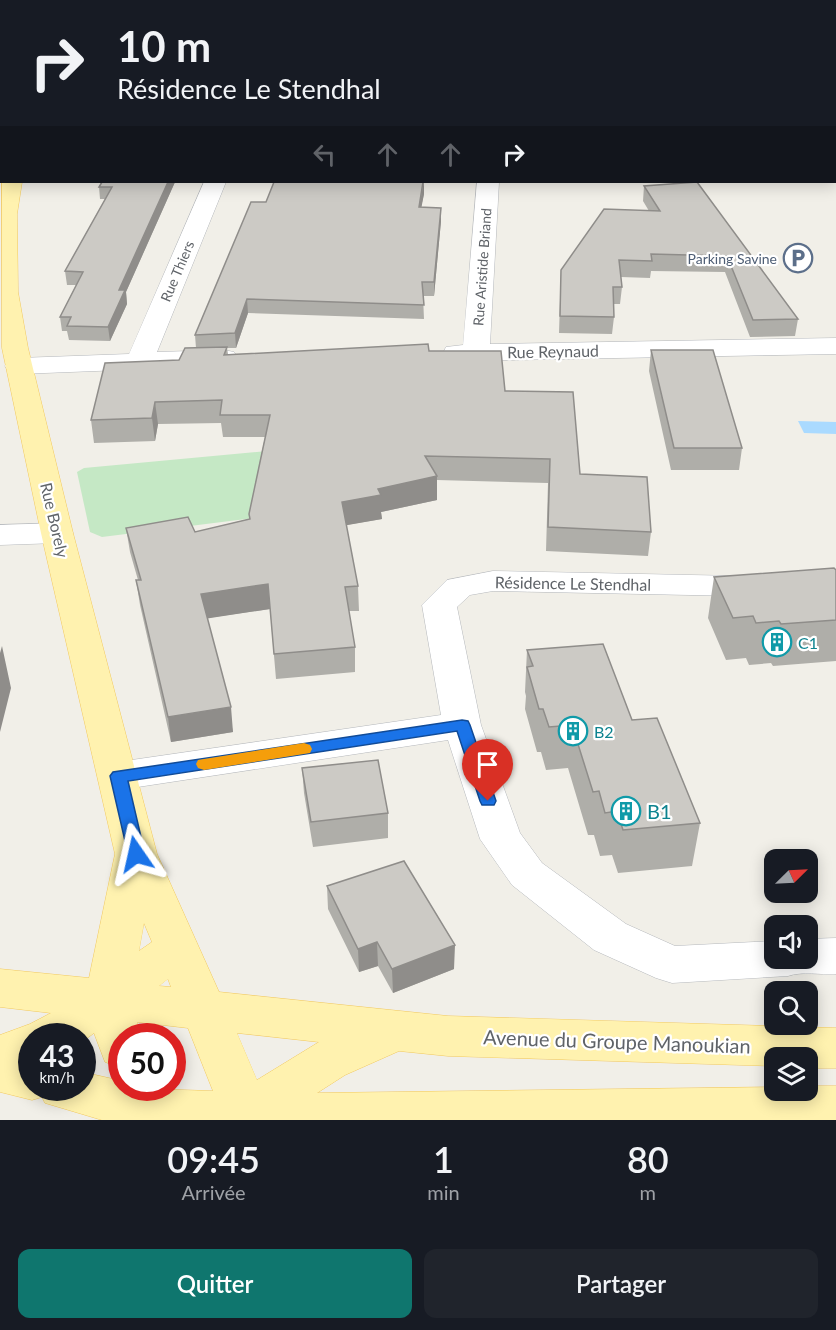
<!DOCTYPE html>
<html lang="fr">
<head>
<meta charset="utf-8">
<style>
  :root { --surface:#171b24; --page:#20242c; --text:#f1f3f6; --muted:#9ea1a6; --accent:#0f766e }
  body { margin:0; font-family:Lato,sans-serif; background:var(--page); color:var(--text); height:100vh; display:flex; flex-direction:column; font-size:22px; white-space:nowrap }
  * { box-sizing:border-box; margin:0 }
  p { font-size:20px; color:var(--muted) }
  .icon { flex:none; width:33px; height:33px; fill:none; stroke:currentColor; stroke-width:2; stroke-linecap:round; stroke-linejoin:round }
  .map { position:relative; height:1120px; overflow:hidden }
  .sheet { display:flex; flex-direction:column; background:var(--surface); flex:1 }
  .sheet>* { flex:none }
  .hud { position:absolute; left:0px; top:0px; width:837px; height:183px; box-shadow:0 3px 15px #0003; background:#171b24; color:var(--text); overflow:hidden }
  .needle { width:39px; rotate:66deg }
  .controls { position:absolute; left:764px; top:849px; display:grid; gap:12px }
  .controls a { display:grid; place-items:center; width:54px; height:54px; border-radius:12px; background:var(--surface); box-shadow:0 3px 15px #0003; font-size:30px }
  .speed { position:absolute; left:18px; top:1023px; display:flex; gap:12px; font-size:30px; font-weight:700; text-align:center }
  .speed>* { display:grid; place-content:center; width:78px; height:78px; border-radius:50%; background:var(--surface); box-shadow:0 3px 15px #0003; line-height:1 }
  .speed small { font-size:15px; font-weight:400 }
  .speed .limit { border:9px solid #d22; background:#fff; color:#111 }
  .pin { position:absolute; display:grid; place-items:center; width:51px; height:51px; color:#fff; margin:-62px -26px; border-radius:50% 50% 50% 0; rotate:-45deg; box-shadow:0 0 6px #0007 }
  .pin .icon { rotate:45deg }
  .me { position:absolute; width:66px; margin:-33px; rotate:349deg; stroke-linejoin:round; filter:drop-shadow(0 0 4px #0008) }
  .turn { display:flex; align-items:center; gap:21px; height:126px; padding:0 18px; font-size:27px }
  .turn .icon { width:78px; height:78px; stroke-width:2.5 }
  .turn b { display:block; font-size:42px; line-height:51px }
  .lanes { display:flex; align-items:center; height:57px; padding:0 18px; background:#0003; justify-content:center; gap:30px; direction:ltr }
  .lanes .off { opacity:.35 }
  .eta { display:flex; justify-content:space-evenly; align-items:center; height:102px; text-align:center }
  .eta b { font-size:36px; font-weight:600; line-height:42px }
  .action { display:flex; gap:12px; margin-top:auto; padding:12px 18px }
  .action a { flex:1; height:69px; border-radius:12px; background:var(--accent); color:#fff; font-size:24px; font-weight:600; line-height:69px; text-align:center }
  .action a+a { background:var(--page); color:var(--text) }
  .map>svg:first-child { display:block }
  .green { fill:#c5e8c5 }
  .water { fill:#aadaff }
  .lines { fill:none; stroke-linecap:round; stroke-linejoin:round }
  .minor-casing { stroke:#b5b8bc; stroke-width:1 }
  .major-casing { stroke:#f2c960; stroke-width:1 }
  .minor { fill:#fff; fill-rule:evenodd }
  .major { fill:#fff2af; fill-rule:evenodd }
  .wall { fill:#afaea9 }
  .shaded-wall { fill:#8f8d8a }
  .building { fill:#cccac5; stroke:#8f8d8a; stroke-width:1.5 }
  .route { fill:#1a73e8; stroke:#114b97; stroke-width:1.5 }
  .slow { fill:#f59e0b }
  .labels { text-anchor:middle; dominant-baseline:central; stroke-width:4.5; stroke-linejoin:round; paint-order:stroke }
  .far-service-label { font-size:14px; fill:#4e5e75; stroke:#fff; text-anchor:end }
  .far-street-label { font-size:14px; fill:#5f6368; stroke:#fff }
  .street-label { font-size:16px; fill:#5f6368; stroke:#fff }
  .culture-label { font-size:16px; fill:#0d838f; stroke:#fff; text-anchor:start }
  .near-culture-label { font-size:20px; fill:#0d838f; stroke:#fff; text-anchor:start }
  .near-street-label { font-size:20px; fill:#5f6368; stroke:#fff }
</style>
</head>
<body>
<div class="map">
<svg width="836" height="1120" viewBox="0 0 836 1120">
  <rect width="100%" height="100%" fill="#f1efe8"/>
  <path class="green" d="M 300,448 L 325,509 L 102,537 L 90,532 L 77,472 L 84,468 Z"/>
  <path class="water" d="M 798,421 L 836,422 L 836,434 L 804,433 Z"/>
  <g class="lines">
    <g class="minor-casing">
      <path id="minor" d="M 204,182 L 226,182 L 157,352 L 224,350 L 234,352 L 238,358 L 234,364 L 224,366 L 19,374 L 9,372 L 5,366 L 9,360 L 19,358 L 129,354 Z
        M 477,182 L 499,182 L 490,344 L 836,338 L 836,354 L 456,361 L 446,359 L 443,353 L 446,347 L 463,345 Z
        M 57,523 L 68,526 L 73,533 L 68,540 L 57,543 L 0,545 L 0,525 Z
        M 493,571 L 836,578 L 836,598 L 493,591 L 470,595 L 457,607 L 481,725 L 520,833 L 542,863 L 626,924 L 675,946 L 774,941 L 774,958 L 807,958 L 807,939 L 836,938 L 836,974 C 820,975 802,971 788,976 L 672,983 L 656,978 L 594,950 L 512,885 L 480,839 L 448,740 L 118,790 L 104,786 L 98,776 L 104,766 L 118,762 L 441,715 L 422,605 L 447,580 Z"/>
    </g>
    <g class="major-casing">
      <path id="major" d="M 2,180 L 22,182 L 17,214 L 18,292 L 28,348 L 73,533 L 157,854 L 219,992 L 448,1016 L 836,1028 L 836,1068 L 807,1068 L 807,1058 L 774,1058 L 774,1066 L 448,1056 L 399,1051 L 345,1075 L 317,1093 L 774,1087 L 774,1090 L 807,1090 L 807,1086 L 836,1086 L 836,1120 L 102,1120 L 45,1103 L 42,1097 L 32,1100 L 0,1092 L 0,1035 L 30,1024 L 51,1013 L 0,1007 L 0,969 L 89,978 L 115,854 L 41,533 L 2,348 ZM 144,923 L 152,942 L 139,951 ZM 168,979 L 171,987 L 159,986 ZM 137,1022 L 188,1028 L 213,1091 L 122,1088 L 122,1081 L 82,1072 L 82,1088 L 32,1088 L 32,1036 L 82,1036 L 82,1042 L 94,1033 L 105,1062 L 122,1068 L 122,1036 L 142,1036 ZM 237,1033 L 319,1042 L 257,1080 Z"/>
    </g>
    <use href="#minor" class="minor"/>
    <use href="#major" class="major"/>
  </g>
  <path class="wall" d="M 0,0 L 472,0 L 472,2 L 2,2 L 2,145 L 0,145 Z
    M 526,0 L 836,0 L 836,151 L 836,2 L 526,2 Z
    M 102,182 L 175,182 L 126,292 L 127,304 L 110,341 L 69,340 L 67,331 L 62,331 L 60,317 L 76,285 L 67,285 L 65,271 L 105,199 L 100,199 L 99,187 Z
    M 424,182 L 424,194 L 421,207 L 441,221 L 434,296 L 423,296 L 424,319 L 248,313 L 236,348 L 227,348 L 228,354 L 429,351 L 505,391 L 580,474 L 651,532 L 648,556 L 546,551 L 548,483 L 437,480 L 437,500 L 381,512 L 382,519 L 346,525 L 358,586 L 359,611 L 349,611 L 355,647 L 355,672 L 276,679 L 270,609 L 207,618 L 233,732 L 171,742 L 140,605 L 136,580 L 138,580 L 130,552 L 126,528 L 195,532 L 249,519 L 249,514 L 265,437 L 223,437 L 221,423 L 158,424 L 155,441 L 94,443 L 91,420 L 196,348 L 195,335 L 266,202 Z
    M 697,182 L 798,319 L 795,336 L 750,337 L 725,272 L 651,271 L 650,278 L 621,277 L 622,287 L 620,304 L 613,304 L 614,317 L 612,334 L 559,333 L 561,270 L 649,211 L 643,201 L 644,186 Z
    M 651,350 L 742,448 L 739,470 L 671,470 L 649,371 Z
    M 836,570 L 836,661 L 773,666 L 771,663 L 749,665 L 746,658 L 726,660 L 708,618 L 714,577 Z
    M 527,650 L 632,720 L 700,823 L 692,866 L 618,873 L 612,855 L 600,856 L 594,835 L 588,835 L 568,768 L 546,770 L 541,752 L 537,752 L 525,709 L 526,696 L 525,692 Z
    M 302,768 L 388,813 L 388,838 L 313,847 L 304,793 Z
    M 327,886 L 454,969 L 393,993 L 378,966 L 359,972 L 328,909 Z"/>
  <path class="shaded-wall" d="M 677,0 L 750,0 L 750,2 L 668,2 Z
    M 168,182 L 175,182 L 126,292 L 127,304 L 110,341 L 108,327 L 119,290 Z
    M 424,182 L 424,194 L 419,220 L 419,207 Z
    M 441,208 L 441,221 L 434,296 L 434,282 Z
    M 247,299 L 248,313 L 236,348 L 235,333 Z
    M 155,402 L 158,424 L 155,441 L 152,418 Z
    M 437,476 L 437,500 L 381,512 L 382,519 L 342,526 L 342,502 L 378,489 Z
    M 268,584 L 270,609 L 204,619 L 201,594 Z
    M 2,646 L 11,688 L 0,732 L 0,653 Z
    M 231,707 L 233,732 L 171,742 L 168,717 Z
    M 377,942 L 378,966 L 359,972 L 358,949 Z
    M 455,945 L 454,969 L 393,993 L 392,969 Z"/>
  <path class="building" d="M 0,0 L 471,0 L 471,2 L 2,2 L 2,133 L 0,133 Z
    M 526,0 L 677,0 L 668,2 L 526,2 Z
    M 777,0 L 836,0 L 836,109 L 836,2 L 780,2 Z
    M 102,182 L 168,182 L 119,290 L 125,290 L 108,327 L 67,326 L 71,317 L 60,317 L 83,272 L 65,271 L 112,187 L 99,187 Z
    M 274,182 L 423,182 L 419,207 L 441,208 L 434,282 L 422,282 L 424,305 L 247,299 L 235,333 L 195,335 L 251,202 L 266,202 Z
    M 697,182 L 798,319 L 753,320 L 727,256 L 651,254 L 652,261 L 619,260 L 622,287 L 613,287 L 614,317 L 560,316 L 561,270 L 604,209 L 660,211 L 644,186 Z
    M 428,344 L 429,351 L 501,351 L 505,391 L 573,392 L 580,474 L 647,477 L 651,532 L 548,527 L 550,459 L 425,456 L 437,476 L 378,489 L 381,495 L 342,502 L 358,586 L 345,587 L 355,647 L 274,654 L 268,584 L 201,594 L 231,707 L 168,717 L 136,580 L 141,580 L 126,528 L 188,517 L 195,532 L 250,519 L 249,514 L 270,415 L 220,415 L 222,400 L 155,402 L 152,418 L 91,420 L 105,363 L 179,360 L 185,348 L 227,347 L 224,355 Z
    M 651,350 L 713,350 L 742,448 L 674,448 Z
    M 834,568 L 836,570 L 836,620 L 781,624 L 779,621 L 756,623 L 753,616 L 733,618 L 714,577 Z
    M 603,644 L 632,720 L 657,718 L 700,823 L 623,830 L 617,811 L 605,813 L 599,791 L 593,792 L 572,725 L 549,727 L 543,709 L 539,709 L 527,667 L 533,666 L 527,650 Z
    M 378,760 L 388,813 L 311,822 L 302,768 Z
    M 404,861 L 455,945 L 392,969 L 377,942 L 358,949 L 327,886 Z"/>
  <path class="route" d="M 462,720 L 468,721 L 470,725 L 496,801 L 494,805 L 482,805 L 480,801 L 457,731 L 128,781 L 145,854 L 142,859 L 136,861 L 130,859 L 128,854 L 110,776 L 113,772 Z"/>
  <path class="slow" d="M 304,743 L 310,745 L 312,749 L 310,753 L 204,770 L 198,768 L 196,764 L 198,760 L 204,759 Z"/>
  <defs>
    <g id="parking-ring" transform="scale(1.5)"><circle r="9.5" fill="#fff" stroke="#5c6f8a" stroke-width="1.5"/><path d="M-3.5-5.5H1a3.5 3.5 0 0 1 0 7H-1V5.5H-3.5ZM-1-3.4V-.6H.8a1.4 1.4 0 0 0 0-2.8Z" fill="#5c6f8a"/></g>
    <g id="building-ring" transform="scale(1.5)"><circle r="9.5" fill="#fff" stroke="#0f9aa8" stroke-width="1.5"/><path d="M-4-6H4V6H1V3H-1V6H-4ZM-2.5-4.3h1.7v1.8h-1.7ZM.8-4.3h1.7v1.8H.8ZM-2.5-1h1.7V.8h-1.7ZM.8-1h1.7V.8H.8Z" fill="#0f9aa8"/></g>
  </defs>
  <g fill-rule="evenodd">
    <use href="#parking-ring" x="798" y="258"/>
    <use href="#building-ring" x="777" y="642"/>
    <use href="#building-ring" x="573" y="731"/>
    <use href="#building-ring" x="626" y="811"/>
  </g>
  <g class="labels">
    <g class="far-service-label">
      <text x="777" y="258">Parking Savine</text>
    </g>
    <g class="far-street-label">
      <text transform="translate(482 267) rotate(-86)">Rue Aristide Briand</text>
      <text transform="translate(177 271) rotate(-67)">Rue Thiers</text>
    </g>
    <g class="street-label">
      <text transform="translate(553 351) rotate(-1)">Rue Reynaud</text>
      <text transform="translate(55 520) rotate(77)">Rue Borely</text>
      <text transform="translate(573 583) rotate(1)">Résidence Le Stendhal</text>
    </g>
    <g class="culture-label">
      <text x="798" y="642">C1</text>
      <text x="594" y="731">B2</text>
    </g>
    <g class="near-culture-label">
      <text x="647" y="811">B1</text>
    </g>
    <g class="near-street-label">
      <text transform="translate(617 1041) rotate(2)">Avenue du Groupe Manoukian</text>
    </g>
  </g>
</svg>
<div class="controls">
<a><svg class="needle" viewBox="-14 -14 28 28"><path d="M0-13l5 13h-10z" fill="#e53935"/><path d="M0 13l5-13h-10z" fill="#9ea1a6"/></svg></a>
<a><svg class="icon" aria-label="sound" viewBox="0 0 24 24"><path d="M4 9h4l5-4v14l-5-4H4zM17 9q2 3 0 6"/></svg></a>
<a><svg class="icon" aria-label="search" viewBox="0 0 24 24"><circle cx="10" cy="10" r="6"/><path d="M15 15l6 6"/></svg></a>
<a><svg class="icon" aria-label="layers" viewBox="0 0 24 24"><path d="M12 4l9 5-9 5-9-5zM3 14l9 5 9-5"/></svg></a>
</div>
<div class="speed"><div>43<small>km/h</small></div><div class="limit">50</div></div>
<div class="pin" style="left:488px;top:801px;background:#d93025"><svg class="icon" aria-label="arrive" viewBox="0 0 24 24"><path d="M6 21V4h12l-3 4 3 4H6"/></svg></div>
<svg class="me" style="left:136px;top:854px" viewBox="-20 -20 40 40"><path d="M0-17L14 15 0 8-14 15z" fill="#1a73e8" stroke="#fff" stroke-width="4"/></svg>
<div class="hud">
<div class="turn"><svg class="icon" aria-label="right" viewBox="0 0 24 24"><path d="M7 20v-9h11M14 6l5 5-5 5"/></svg><div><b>10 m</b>Résidence Le Stendhal</div></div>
<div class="lanes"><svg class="icon off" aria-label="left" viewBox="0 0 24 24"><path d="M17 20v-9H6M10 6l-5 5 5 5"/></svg><svg class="icon off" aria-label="ahead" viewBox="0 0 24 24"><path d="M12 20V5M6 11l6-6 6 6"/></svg><svg class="icon off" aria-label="ahead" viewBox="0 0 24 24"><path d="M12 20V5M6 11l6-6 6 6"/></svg><svg class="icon" aria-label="right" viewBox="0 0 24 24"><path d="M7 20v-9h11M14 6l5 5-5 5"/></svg></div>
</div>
</div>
<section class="sheet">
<div class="eta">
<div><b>09:45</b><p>Arrivée</p></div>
<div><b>1</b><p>min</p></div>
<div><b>80</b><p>m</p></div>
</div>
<div class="action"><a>Quitter</a><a>Partager</a></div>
</section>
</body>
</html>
